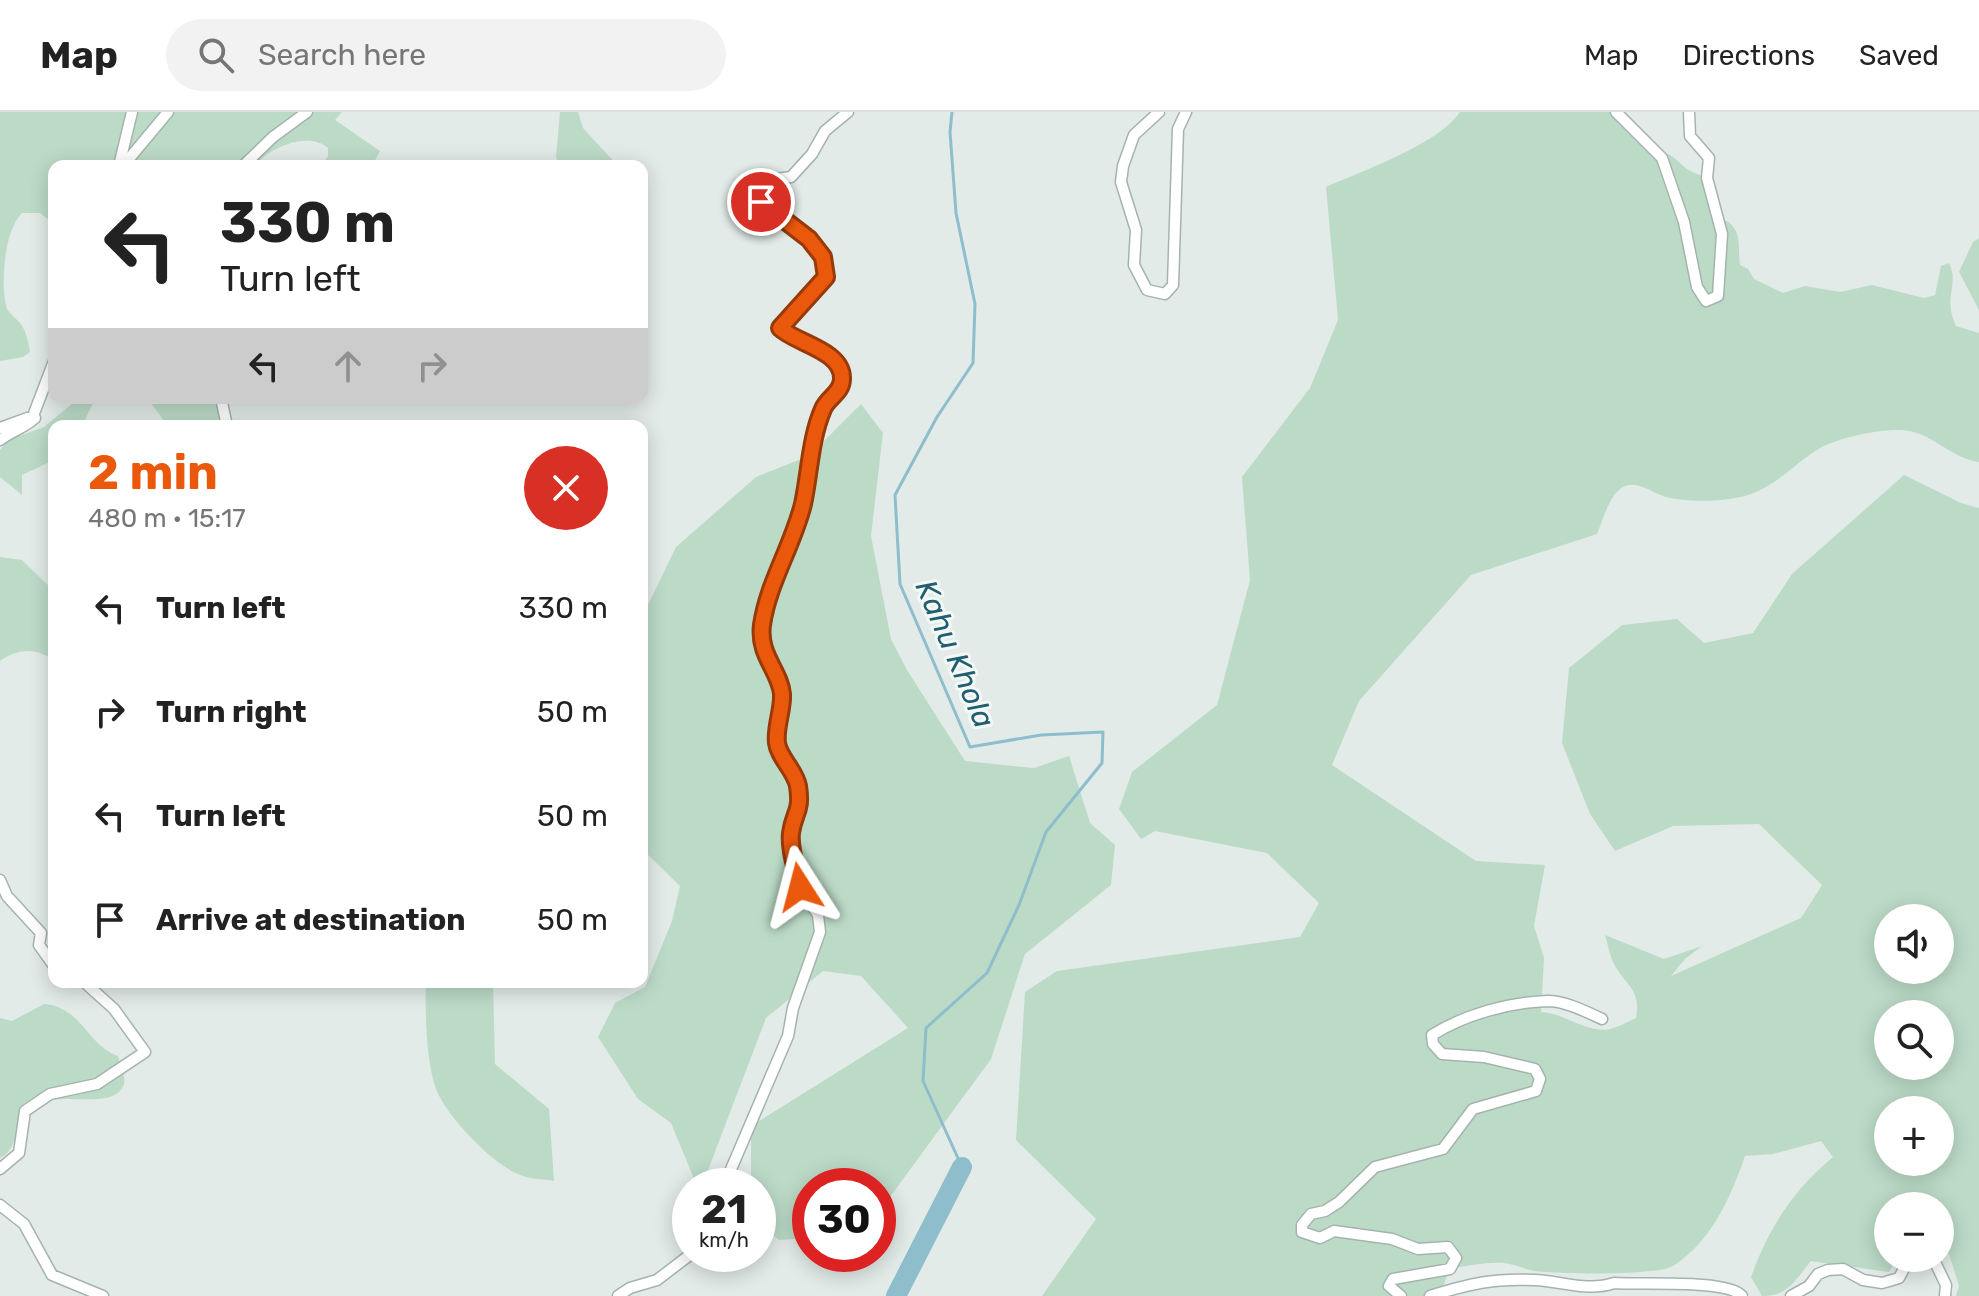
<!DOCTYPE html>
<html lang="en">
<head>
<meta charset="utf-8">
<style>
  :root { --surface:#fff; --page:#f2f2f2; --text:#222; --muted:#767676; --line:#e0e0e0; --accent:#ea580c }
  body { margin:0; font-family:Rubik,sans-serif; background:var(--page); color:var(--text); height:100vh; display:flex; flex-direction:column; font-size:30px; white-space:nowrap }
  * { box-sizing:border-box; margin:0 }
  p { font-size:26px; color:var(--muted) }
  .icon { flex:none; width:44px; height:44px; fill:none; stroke:currentColor; stroke-width:2; stroke-linecap:round; stroke-linejoin:round }
  .map { position:relative; flex:1; overflow:hidden }
  .drawer { position:absolute; left:48px; top:308px; width:600px; height:568px; display:flex; flex-direction:column; background:var(--surface); border-radius:16px; box-shadow:0 4px 20px #0003 }
  .drawer>* { flex:none }
  .hud { position:absolute; left:48px; top:48px; width:600px; height:244px; border-radius:16px; box-shadow:0 4px 20px #0003; background:#fff; color:var(--text); overflow:hidden }
  .fabs { position:absolute; left:1874px; top:792px; display:grid; gap:16px }
  .fabs a { display:grid; place-items:center; width:80px; height:80px; border-radius:50%; background:var(--surface); box-shadow:0 4px 20px #0003; font-size:40px }
  .speed { position:absolute; left:672px; top:1056px; display:flex; gap:16px; font-size:40px; font-weight:700; text-align:center }
  .speed>* { display:grid; place-content:center; width:104px; height:104px; border-radius:50%; background:var(--surface); box-shadow:0 4px 20px #0003; line-height:1 }
  .speed small { font-size:20px; font-weight:400 }
  .speed .limit { border:12px solid #d22; background:#fff; color:#111 }
  .pin { position:absolute; display:grid; place-items:center; width:68px; height:68px; color:#fff; margin:-34px; border:4px solid #fff; border-radius:50%; box-shadow:0 2px 8px #0007 }
  .me { position:absolute; width:88px; margin:-44px; rotate:351deg; stroke-linejoin:round; filter:drop-shadow(0 0 6px #0008) }
  .turn { display:flex; align-items:center; gap:28px; height:168px; padding:0 40px; font-size:36px }
  .turn .icon { width:104px; height:104px; stroke-width:2.5 }
  .turn b { display:block; font-size:56px; line-height:68px }
  .lanes { display:flex; align-items:center; height:76px; padding:0 40px; background:#0003; justify-content:center; gap:40px; direction:ltr }
  .lanes .off { opacity:.35 }
  .round { display:grid; place-items:center; flex:none; width:84px; height:84px; border-radius:42px; background:var(--page) }
  .headline { display:flex; align-items:center; justify-content:space-between; height:136px; padding:0 40px }
  h1 { font-size:48px; font-weight:700; line-height:60px; color:var(--accent) }
  ul { padding:0; list-style:none }
  li { display:flex; align-items:center; gap:24px; height:104px; padding:0 40px }
  li div { flex:1 }
  li b { display:block; font-size:30px }
  li em { font-style:normal }
  header { display:flex; align-items:center; gap:48px; box-sizing:border-box; height:112px; padding:0 40px; background:var(--surface); border-bottom:2px solid var(--line) }
  header strong { font-size:38px }
  nav { display:flex; gap:44px; margin-inline-start:auto; font-size:28px }
  .search { width:560px; height:72px; background:var(--page); display:flex; align-items:center; gap:20px; box-sizing:border-box; padding:0 28px; border-radius:44px; color:var(--muted); font-size:30px }
  .map>svg:first-child { display:block }
  .green { fill:#bcdbc7; fill-rule:evenodd }
  .lines { fill:none; stroke-linecap:round; stroke-linejoin:round }
  .stream { stroke:#8ebdcc; stroke-width:3 }
  .river { stroke:#8ebdcc; stroke-width:20 }
  .minor-casing { stroke:#a5b3af; stroke-width:13 }
  .minor { stroke:#fff; stroke-width:10 }
  .route-casing { stroke:#983908; stroke-width:20 }
  .route { stroke:#ea580c; stroke-width:14 }
  .labels { text-anchor:middle; dominant-baseline:central; stroke-width:6; stroke-linejoin:round; paint-order:stroke }
  .water-label { font-size:30px; font-style:italic; fill:#225e72; stroke:#f2f8f5 }
</style>
</head>
<body>
<header>
<strong>Map</strong>
<div class="search"><svg class="icon" aria-label="search" viewBox="0 0 24 24"><circle cx="10" cy="10" r="6"/><path d="M15 15l6 6"/></svg>Search here</div>
<nav><a>Map</a><a>Directions</a><a>Saved</a></nav>
</header>
<div class="map">
<svg width="1979" height="1184" viewBox="0 0 1979 1184">
  <rect width="100%" height="100%" fill="#e2ebe8"/>
  <path class="green" d="M 0,0 L 342,0 L 335,8 L 380,39 L 372,54 L 321,54 L 328,44 L 328,36 C 309,19 269,35 255,54 L 54,54 L 54,112 L 40,101 L 22,101 C 4,118 0,174 7,197 C 10,202 16,206 20,211 C 27,220 28,229 30,240 L 23,245 L 0,249 Z
    M 560,0 L 578,0 L 583,16 L 618,54 L 560,54 L 556,45 Z
    M 1460,0 L 1617,0 L 1657,41 C 1672,39 1676,49 1687,57 C 1693,61 1701,63 1707,66 C 1704,79 1705,99 1719,106 C 1725,109 1730,109 1734,116 C 1741,125 1738,141 1740,153 L 1748,157 L 1754,167 L 1783,181 L 1805,174 L 1840,180 L 1872,173 L 1924,186 L 1935,183 L 1941,154 L 1949,151 C 1960,174 1942,184 1956,214 L 1979,221 L 1979,350 C 1950,346 1931,319 1901,318 C 1881,317 1842,325 1824,334 C 1797,348 1778,374 1748,383 C 1726,390 1684,391 1663,384 C 1650,379 1636,368 1623,375 C 1609,383 1603,408 1597,422 L 1471,463 L 1359,589 L 1332,653 L 1476,749 L 1545,753 L 1534,814 L 1544,846 L 1541,900 C 1563,901 1582,918 1605,918 C 1615,917 1627,910 1636,906 C 1641,879 1628,875 1615,854 C 1610,845 1608,833 1605,823 L 1664,847 L 1702,834 L 1685,847 L 1671,864 L 1801,806 L 1822,773 L 1759,712 L 1673,714 L 1615,739 L 1590,702 L 1562,631 L 1569,556 L 1622,513 L 1677,507 L 1704,531 L 1753,521 L 1792,462 L 1904,363 L 1961,391 L 1979,396 L 1979,1184 L 1956,1184 L 1959,1174 L 1949,1142 L 1940,1139 L 1940,1094 L 1888,1094 L 1888,1146 L 1897,1146 L 1889,1160 L 1811,1149 C 1795,1168 1789,1184 1762,1184 L 1751,1165 C 1769,1116 1792,1079 1833,1045 L 1821,1029 L 1773,1042 L 1745,1044 C 1731,1085 1711,1130 1673,1154 C 1657,1164 1556,1162 1534,1159 C 1524,1157 1514,1152 1504,1151 C 1486,1150 1467,1154 1450,1157 L 1439,1184 L 1042,1184 L 1096,1107 L 1016,1028 L 1025,880 L 1057,859 L 1300,825 L 1319,791 L 1267,741 L 1155,719 L 1141,727 L 1119,697 L 1132,660 L 1217,593 L 1250,468 L 1242,365 L 1310,276 L 1338,208 L 1326,75 C 1362,59 1439,32 1460,0 ZM 1888,806 L 1940,806 L 1940,858 L 1888,858 ZM 1888,902 L 1940,902 L 1940,954 L 1888,954 ZM 1888,998 L 1940,998 L 1940,1050 L 1888,1050 Z
    M 1979,126 L 1979,198 L 1959,160 L 1973,130 Z
    M 79,286 L 101,286 L 93,291 L 82,314 L 54,314 L 54,348 L 22,363 L 22,383 L 0,365 L 0,338 L 8,328 L 44,315 Z
    M 147,286 L 220,286 L 223,314 L 168,314 Z
    M 861,292 L 883,321 L 871,424 L 891,527 L 907,558 L 965,649 L 1034,656 L 1069,644 L 1090,711 L 1115,733 L 1111,773 L 1025,842 L 991,947 L 887,1089 L 878,1094 L 878,1074 L 810,1074 L 810,1126 L 779,1128 L 758,1110 L 758,1074 L 751,1074 L 751,1014 L 908,916 L 861,864 L 823,859 L 766,906 L 702,1074 L 697,1074 L 671,1011 L 638,987 L 598,925 L 615,891 L 645,875 L 672,809 L 680,774 L 644,739 L 642,741 L 642,514 L 645,499 L 676,435 L 756,365 L 809,344 Z
    M 0,445 L 22,448 L 54,479 L 54,548 C 34,536 20,536 0,549 Z
    M 426,870 L 493,870 L 495,952 L 549,997 L 554,1069 C 543,1067 528,1067 518,1062 C 492,1052 443,1001 435,974 C 426,946 425,900 426,870 Z
    M 44,892 C 82,895 86,932 118,944 C 121,955 130,971 119,980 C 102,995 62,980 39,992 C 12,1006 20,1038 0,1046 L 0,906 L 12,909 Z"/>
  <g class="lines">
    <path class="stream" d="M 952,0 L 950,20 L 956,101 L 975,192 L 973,251 L 937,305 L 895,383 L 900,472 L 970,635 L 1041,623 L 1103,620 L 1102,651 L 1046,720 L 1019,793 L 987,861 L 926,916 L 923,969 L 962,1055"/>
    <path class="river" d="M 896,1184 L 962,1055"/>
    <g class="minor-casing">
      <path id="minor" d="M 1159,0 L 1134,23 L 1123,54 L 1121,70 L 1136,118 L 1134,153 L 1147,178 L 1165,182 L 1173,173 L 1178,17 L 1186,0
        M 1616,0 L 1662,46 L 1684,110 L 1697,175 L 1706,189 L 1718,184 L 1722,122 L 1707,66 L 1709,46 L 1690,24 L 1689,0
        M 119,54 L 132,0
        M 123,54 L 168,0
        M 243,54 L 273,25 L 307,0
        M 221,286 L 227,314
        M 0,316 L 33,304 L 54,249
        M 0,328 C 12,319 24,316 35,306
        M 0,768 L 7,784 L 41,821 L 39,833 L 54,854
        M 0,1057 L 19,1041 L 25,999 L 50,982 L 97,972 L 145,940 L 114,897 L 84,870
        M 727,1074 L 729,1062 L 788,924 L 793,896 L 820,820 L 818,803 L 800,775 L 791,722 L 801,694 L 797,669 L 777,632 L 782,580 L 764,541 L 762,514 L 778,459 L 802,393 L 809,344 L 824,293 L 836,283 L 842,268 L 839,254 L 822,238 L 805,228 L 791,226 L 780,216 L 826,165 L 823,145 L 809,127 L 761,90 L 762,72 L 769,68 L 791,65 L 812,42 L 825,19 L 848,0
        M 0,1093 L 24,1112 L 52,1163 L 103,1184
        M 1931,1146 L 1934,1148 L 1946,1173 L 1945,1184
        M 618,1184 L 630,1176 L 657,1168 L 691,1142
        M 1401,1184 L 1389,1174 L 1393,1167 L 1450,1157 L 1456,1146 L 1448,1135 L 1418,1137 L 1392,1127 L 1334,1119 L 1320,1126 L 1302,1120 L 1302,1113 L 1311,1102 L 1325,1099 L 1339,1090 L 1375,1055 L 1443,1037 L 1473,997 L 1536,979 L 1540,967 L 1535,957 L 1484,945 L 1442,942 L 1433,932 L 1432,923 C 1464,903 1509,890 1548,889 C 1565,889 1587,900 1602,907
        M 1430,1184 C 1469,1172 1493,1166 1534,1168 C 1562,1169 1587,1180 1614,1171 C 1640,1173 1728,1167 1742,1184
        M 1791,1184 L 1809,1174 L 1818,1162 L 1828,1158 L 1843,1157 L 1863,1168 L 1882,1171 L 1899,1166 L 1908,1149 L 1915,1146"/>
    </g>
    <use href="#minor" class="minor"/>
  </g>
  <g class="lines">
    <g class="route-casing">
      <path id="route" d="M 761,90 L 809,127 L 823,145 L 826,165 L 780,216 C 795,231 843,238 842,267 C 842,281 827,286 823,297 C 810,327 810,360 803,392 C 793,433 768,471 762,513 C 758,543 780,559 782,582 C 783,598 775,615 777,631 C 779,646 795,658 798,674 C 802,701 794,699 791,721 C 789,737 797,759 800,775"/>
    </g>
    <use href="#route" class="route"/>
  </g>
  <g class="labels">
    <g class="water-label">
      <text transform="translate(955 542) rotate(67)">Kahu Khola</text>
    </g>
  </g>
</svg>
<div class="fabs">
<a><svg class="icon" aria-label="sound" viewBox="0 0 24 24"><path d="M4 9h4l5-4v14l-5-4H4zM17 9q2 3 0 6"/></svg></a>
<a><svg class="icon" aria-label="search" viewBox="0 0 24 24"><circle cx="10" cy="10" r="6"/><path d="M15 15l6 6"/></svg></a>
<a>+</a>
<a>−</a>
</div>
<div class="speed"><div>21<small>km/h</small></div><div class="limit">30</div></div>
<div class="pin" style="left:761px;top:90px;background:#d93025"><svg class="icon" aria-label="arrive" viewBox="0 0 24 24"><path d="M6 21V4h12l-3 4 3 4H6"/></svg></div>
<svg class="me" style="left:800px;top:775px" viewBox="-20 -20 40 40"><path d="M0-17L14 15 0 8-14 15z" fill="#ea580c" stroke="#fff" stroke-width="4"/></svg>
<div class="hud">
<div class="turn"><svg class="icon" aria-label="left" viewBox="0 0 24 24"><path d="M17 20v-9H6M10 6l-5 5 5 5"/></svg><div><b>330 m</b>Turn left</div></div>
<div class="lanes"><svg class="icon" aria-label="left" viewBox="0 0 24 24"><path d="M17 20v-9H6M10 6l-5 5 5 5"/></svg><svg class="icon off" aria-label="ahead" viewBox="0 0 24 24"><path d="M12 20V5M6 11l6-6 6 6"/></svg><svg class="icon off" aria-label="right" viewBox="0 0 24 24"><path d="M7 20v-9h11M14 6l5 5-5 5"/></svg></div>
</div>
<section class="drawer">
<div class="headline"><div><h1>2 min</h1><p>480 m · 15:17</p></div><a class="round" style="background:#d93025;color:#fff"><svg class="icon" aria-label="close" viewBox="0 0 24 24"><path d="M6 6l12 12M18 6L6 18"/></svg></a></div>
<ul>
<li><svg class="icon" aria-label="left" viewBox="0 0 24 24"><path d="M17 20v-9H6M10 6l-5 5 5 5"/></svg><div><b>Turn left</b></div><em>330 m</em></li>
<li><svg class="icon" aria-label="right" viewBox="0 0 24 24"><path d="M7 20v-9h11M14 6l5 5-5 5"/></svg><div><b>Turn right</b></div><em>50 m</em></li>
<li><svg class="icon" aria-label="left" viewBox="0 0 24 24"><path d="M17 20v-9H6M10 6l-5 5 5 5"/></svg><div><b>Turn left</b></div><em>50 m</em></li>
<li><svg class="icon" aria-label="arrive" viewBox="0 0 24 24"><path d="M6 21V4h12l-3 4 3 4H6"/></svg><div><b>Arrive at destination</b></div><em>50 m</em></li>
</ul>
</section>
</div>
</body>
</html>
